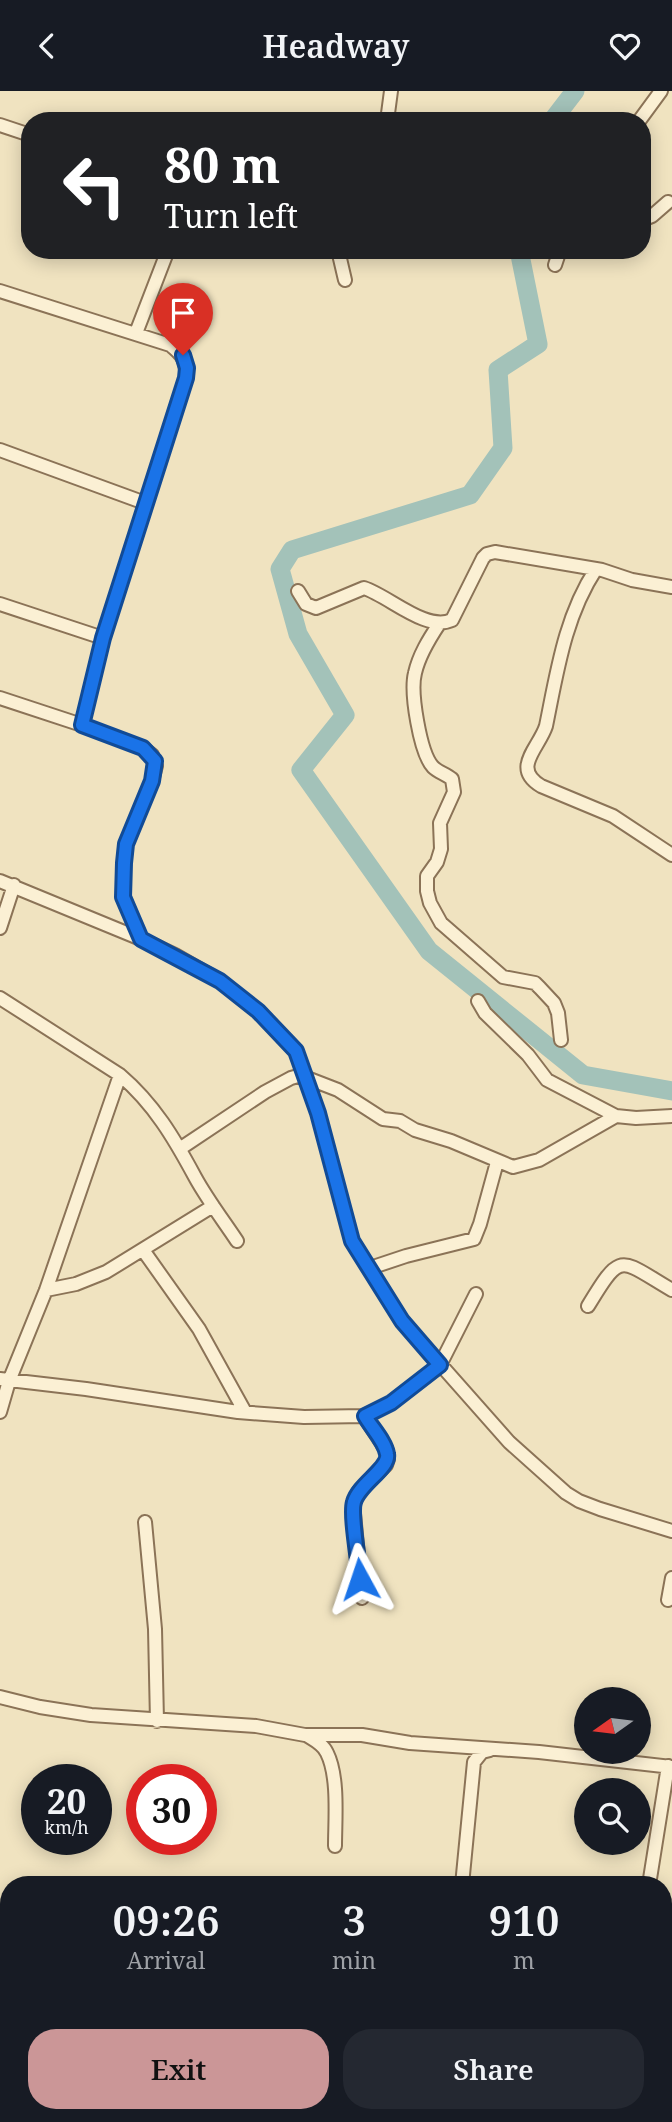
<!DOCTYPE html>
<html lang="en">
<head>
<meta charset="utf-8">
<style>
  :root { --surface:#171b24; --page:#242831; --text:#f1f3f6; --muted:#9ea1a6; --accent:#cb9697 }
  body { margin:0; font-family:"Noto Serif",serif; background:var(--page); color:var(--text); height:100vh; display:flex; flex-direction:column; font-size:26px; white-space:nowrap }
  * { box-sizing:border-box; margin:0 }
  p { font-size:23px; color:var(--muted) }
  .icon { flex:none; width:38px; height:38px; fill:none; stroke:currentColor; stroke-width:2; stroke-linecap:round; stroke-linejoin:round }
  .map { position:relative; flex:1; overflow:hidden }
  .details { position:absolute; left:0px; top:1785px; width:672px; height:247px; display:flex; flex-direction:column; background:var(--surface); border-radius:28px 28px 0 0; box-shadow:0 4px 18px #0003 }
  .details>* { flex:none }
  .hud { position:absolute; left:21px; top:21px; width:630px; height:147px; border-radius:28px; box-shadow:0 4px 18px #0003; background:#202124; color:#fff; overflow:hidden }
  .needle { width:46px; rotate:256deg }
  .buttons { position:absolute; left:574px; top:1596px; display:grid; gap:14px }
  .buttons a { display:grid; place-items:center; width:77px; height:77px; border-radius:50%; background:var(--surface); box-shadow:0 4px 18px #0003; font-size:35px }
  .speed { position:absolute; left:21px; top:1673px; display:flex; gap:14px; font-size:35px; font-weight:700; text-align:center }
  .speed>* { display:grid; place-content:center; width:91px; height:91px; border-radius:50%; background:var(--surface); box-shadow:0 4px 18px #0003; line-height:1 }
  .speed small { font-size:18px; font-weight:400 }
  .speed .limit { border:10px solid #d22; background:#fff; color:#111 }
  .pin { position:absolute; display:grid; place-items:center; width:60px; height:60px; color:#fff; margin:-72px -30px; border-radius:50% 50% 50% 0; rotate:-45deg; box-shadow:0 0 7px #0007 }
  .pin .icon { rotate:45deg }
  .me { position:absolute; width:77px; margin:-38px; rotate:355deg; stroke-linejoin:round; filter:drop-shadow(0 0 5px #0008) }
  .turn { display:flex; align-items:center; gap:24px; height:147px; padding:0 28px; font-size:32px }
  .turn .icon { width:91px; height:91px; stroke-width:2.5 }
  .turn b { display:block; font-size:49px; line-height:60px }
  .eta { display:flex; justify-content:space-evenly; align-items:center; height:119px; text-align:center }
  .eta b { font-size:42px; font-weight:600; line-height:49px }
  .button { display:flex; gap:14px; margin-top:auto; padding:14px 28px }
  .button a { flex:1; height:80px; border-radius:28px; background:var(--accent); color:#111; font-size:28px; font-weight:600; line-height:80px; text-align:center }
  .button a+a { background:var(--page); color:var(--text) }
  header { display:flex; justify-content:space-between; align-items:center; height:91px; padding:0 28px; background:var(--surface); font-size:32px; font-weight:600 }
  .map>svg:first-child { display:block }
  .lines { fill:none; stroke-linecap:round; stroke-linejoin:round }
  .river { stroke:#a3c2b9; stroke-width:19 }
  .minor-casing { stroke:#8b7357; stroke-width:16 }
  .minor { stroke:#fbf0d4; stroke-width:12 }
  .route-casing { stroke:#114b97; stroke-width:18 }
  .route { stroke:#1a73e8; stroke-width:12 }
</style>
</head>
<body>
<header><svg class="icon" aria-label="back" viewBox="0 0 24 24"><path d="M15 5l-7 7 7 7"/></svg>Headway<svg class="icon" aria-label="heart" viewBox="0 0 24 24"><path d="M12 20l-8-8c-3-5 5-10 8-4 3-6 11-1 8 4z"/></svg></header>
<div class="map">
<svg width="672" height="2031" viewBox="0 0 672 2031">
  <rect width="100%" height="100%" fill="#f0e3c0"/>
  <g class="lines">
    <path class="river" d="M 552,30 L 575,0
      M 519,159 L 538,253 L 498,279 L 503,357 L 470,404 L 292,459 L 280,478 L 298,543 L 345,624 L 301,679 L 429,860 L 583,984 L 672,1000"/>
    <g class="minor-casing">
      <path id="minor" d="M 387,30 L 391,0
        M 639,30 L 661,0
        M 0,34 L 30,44
        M 642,129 L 652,125 L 668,111
        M 338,159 L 345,189
        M 555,174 L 560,159
        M 0,200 L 170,254 C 183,264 187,270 186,287 L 103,547 L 82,634
        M 136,242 L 168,159
        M 0,359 L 145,412
        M 596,478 C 565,525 557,581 546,635 C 539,657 511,677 541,695 L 613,725 L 672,764
        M 298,500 L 306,513 L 316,517 L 364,497 C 389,505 426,541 452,529 L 483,467 L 487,463 L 495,461 L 602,479 L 632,489 L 672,496
        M 0,513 L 103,547
        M 439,533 C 429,548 419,564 415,582 C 410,601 420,662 433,676 C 438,681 446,683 452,688 L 454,701 L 440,732 L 441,758 L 437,771 L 427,785 L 427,800 L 430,812 L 441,832 L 503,886 L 535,892 L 540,897 L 554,912 L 558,922 L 561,949
        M 0,607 L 82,634 L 143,657 L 152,664 L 156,675 L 152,690 L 126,753 L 124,772 L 123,806 L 141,848
        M 0,790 L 141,848 L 175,864 L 220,890 L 258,920 L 296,960 L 318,1022 L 352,1150 L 402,1230 L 509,1351 L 566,1402 L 579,1410 L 600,1418 L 672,1440
        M 0,837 L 14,794
        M 0,907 L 120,984 C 154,1013 174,1047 195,1086 C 207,1108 223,1129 237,1150
        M 478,910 L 485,922 L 528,964 L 547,989 L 616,1025 L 636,1027 L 672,1025
        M 307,987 L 338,999 L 383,1028 L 400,1030 L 415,1039 L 451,1050 L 513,1076 L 539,1069 L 616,1025
        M 181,1057 L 265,1001 L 291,987 L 305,983
        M 143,1159 L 199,1238 L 245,1321
        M 370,1177 L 406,1165 L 474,1148 L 480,1133 L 497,1071
        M 46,1199 L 76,1193 L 106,1181 L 213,1115
        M 588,1215 C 622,1159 619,1168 672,1199
        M 0,1288 L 86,1298 L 238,1321 L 304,1326 L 364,1325 L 391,1312 L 440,1274 L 476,1203
        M 0,1321 L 9,1290 L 46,1199 L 120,984
        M 145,1431 L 155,1538 L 157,1630
        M 362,1507 L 353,1412 L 359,1400 L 386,1374 L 388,1368 L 387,1360 L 364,1325
        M 668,1509 L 672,1487
        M 0,1606 L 40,1616 L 91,1624 L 256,1635 L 305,1644 L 362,1644 L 410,1652 L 539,1661 L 672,1676
        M 306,1644 C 314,1649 323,1653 327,1662 C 339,1686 335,1729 335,1755
        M 462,1794 L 474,1671 L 482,1661 L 490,1659
        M 649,1794 L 668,1675
        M 387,2031 L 391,2023"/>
    </g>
    <use href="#minor" class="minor"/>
  </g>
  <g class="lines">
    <g class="route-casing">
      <path id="route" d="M 183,264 L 187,277 L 186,287 L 103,547 L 82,634 L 143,657 L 155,670 L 152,690 L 126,753 L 124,772 L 123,806 L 141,848 L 220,890 L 258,920 L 296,960 L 318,1022 L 352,1150 L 402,1230 L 440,1274 L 391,1312 L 365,1325 C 371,1336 385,1350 387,1363 C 390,1377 359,1393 354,1411 C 350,1423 359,1471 360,1488"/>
    </g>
    <use href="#route" class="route"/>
  </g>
</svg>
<div class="buttons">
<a><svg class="needle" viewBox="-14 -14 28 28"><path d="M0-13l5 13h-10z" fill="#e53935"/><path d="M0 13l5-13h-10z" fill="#9ea1a6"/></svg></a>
<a><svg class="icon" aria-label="search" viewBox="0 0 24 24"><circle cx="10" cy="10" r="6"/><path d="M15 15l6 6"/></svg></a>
</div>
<div class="speed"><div>20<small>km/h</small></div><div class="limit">30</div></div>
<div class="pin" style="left:183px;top:264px;background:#d93025"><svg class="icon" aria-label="arrive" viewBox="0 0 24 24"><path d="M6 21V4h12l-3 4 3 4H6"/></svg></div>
<svg class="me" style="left:360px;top:1488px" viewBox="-20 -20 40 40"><path d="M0-17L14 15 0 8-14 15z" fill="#1a73e8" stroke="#fff" stroke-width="4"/></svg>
<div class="hud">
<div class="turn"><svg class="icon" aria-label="left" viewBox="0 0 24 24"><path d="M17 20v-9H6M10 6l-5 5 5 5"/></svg><div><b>80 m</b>Turn left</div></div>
</div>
<section class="details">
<div class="eta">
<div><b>09:26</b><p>Arrival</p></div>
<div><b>3</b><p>min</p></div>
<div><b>910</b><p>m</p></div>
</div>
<div class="button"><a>Exit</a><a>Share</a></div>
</section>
</div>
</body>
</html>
